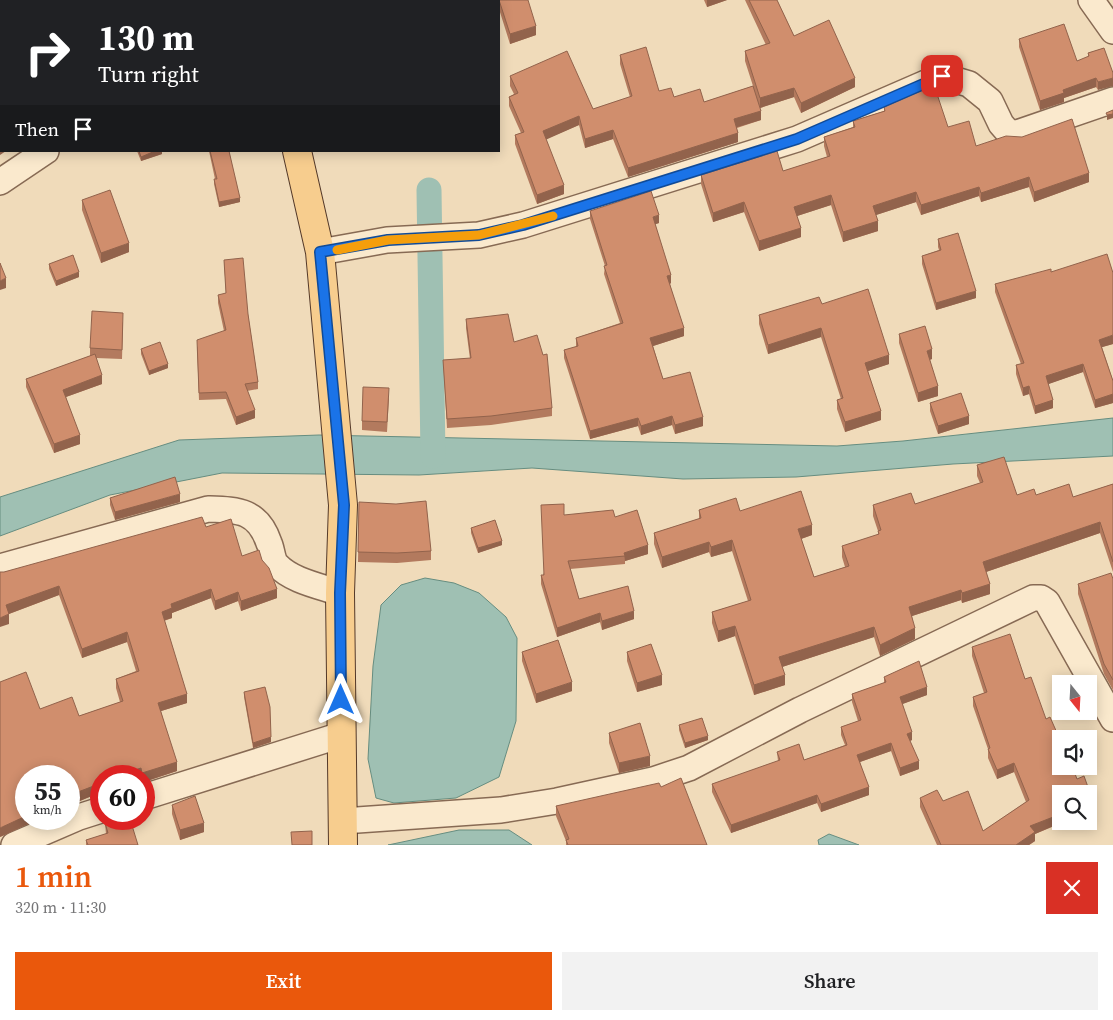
<!DOCTYPE html>
<html lang="en">
<head>
<meta charset="utf-8">
<style>
  :root { --surface:#fff; --page:#f2f2f2; --text:#202124; --muted:#757577; --accent:#ea580c }
  body { margin:0; font-family:"Source Serif 4",serif; background:var(--page); color:var(--text); height:100vh; display:flex; flex-direction:column; font-size:19px; white-space:nowrap }
  * { box-sizing:border-box; margin:0 }
  p { font-size:16px; color:var(--muted) }
  .icon { flex:none; width:28px; height:28px; fill:none; stroke:currentColor; stroke-width:2; stroke-linecap:round; stroke-linejoin:round }
  .map { position:relative; height:845px; overflow:hidden }
  .sheet { display:flex; flex-direction:column; background:var(--surface); flex:1 }
  .sheet>* { flex:none }
  .hud { position:absolute; left:0px; top:0px; width:500px; height:152px; box-shadow:0 2px 12px #0003; background:#202124; color:#fff; overflow:hidden }
  .needle { width:32px; rotate:162deg }
  .fabs { position:absolute; left:1052px; top:675px; display:grid; gap:10px }
  .fabs a { display:grid; place-items:center; width:45px; height:45px; border-radius:0px; background:var(--surface); box-shadow:0 2px 12px #0003; font-size:25px }
  .speed { position:absolute; left:15px; top:765px; display:flex; gap:10px; font-size:25px; font-weight:700; text-align:center }
  .speed>* { display:grid; place-content:center; width:65px; height:65px; border-radius:50%; background:var(--surface); box-shadow:0 2px 12px #0003; line-height:1 }
  .speed small { font-size:12px; font-weight:400 }
  .speed .limit { border:8px solid #d22; background:#fff; color:#111 }
  .pin { position:absolute; display:grid; place-items:center; width:42px; height:42px; color:#fff; margin:-21px; border-radius:10px; box-shadow:0 2px 8px #0006 }
  .me { position:absolute; width:55px; margin:-28px; rotate:0deg; stroke-linejoin:round; filter:drop-shadow(0 0 4px #0008) }
  .turn { display:flex; align-items:center; gap:18px; height:105px; padding:0 15px; font-size:22px }
  .turn .icon { width:65px; height:65px; stroke-width:2.5 }
  .turn b { display:block; font-size:35px; line-height:42px }
  .then { display:flex; align-items:center; height:48px; padding:0 15px; background:#0003; gap:10px; font-size:19px }
  .round { display:grid; place-items:center; flex:none; width:52px; height:52px; border-radius:0px; background:var(--page) }
  .head { display:flex; align-items:center; justify-content:space-between; height:85px; padding:0 15px }
  h1 { font-size:30px; font-weight:600; line-height:38px; color:var(--accent) }
  .action { display:flex; gap:10px; margin-top:auto; padding:10px 15px }
  .action a { flex:1; height:58px; border-radius:0px; background:var(--accent); color:#fff; font-size:20px; font-weight:600; line-height:58px; text-align:center }
  .action a+a { background:var(--page); color:var(--text) }
  .map>svg:first-child { display:block }
  .water { fill:#9fc0b3; stroke:#668d80 }
  .lines { fill:none; stroke-linecap:round; stroke-linejoin:round }
  .canal { stroke:#9fc0b3; stroke-width:25 }
  .minor-casing { stroke:#876a54; stroke-width:28 }
  .primary-casing { stroke:#543929; stroke-width:30 }
  .minor { stroke:#fae9cd; stroke-width:25 }
  .primary { stroke:#f7cd8e; stroke-width:28 }
  .wall { fill:#b37a5e }
  .shaded-wall { fill:#92634c }
  .building { fill:#d08e6d; stroke:#92634c }
  .route-casing { stroke:#114b97; stroke-width:12 }
  .route { stroke:#1a73e8; stroke-width:9 }
  .slow { stroke:#f59e0b; stroke-width:9 }
</style>
</head>
<body>
<div class="map">
<svg width="1113" height="845" viewBox="0 0 1113 845">
  <rect width="100%" height="100%" fill="#f0dbba"/>
  <path class="water" d="M 1113,418 L 1113,456 L 953,464 L 796,477 L 683,479 L 532,468 L 419,475 L 222,473 L 110,495 L 0,536 L 0,497 L 179,440 L 319,435 L 837,446 L 903,441 Z
    M 425,578 L 454,583 L 479,593 L 506,617 L 517,638 L 516,721 L 499,777 L 456,798 L 394,803 L 376,798 L 368,759 L 373,666 L 381,605 L 401,585 Z
    M 459,830 L 509,830 L 532,845 L 388,845 Z
    M 829,834 L 859,845 L 819,845 L 818,840 Z"/>
  <g class="lines">
    <path class="canal" d="M 429,190 L 433,456"/>
    <g class="minor-casing">
      <path id="minor" d="M 1091,0 L 1113,31
        M 0,182 L 46,151
        M 320,252 L 387,240 L 479,235 L 523,225 L 797,139 L 942,76 L 969,84 L 990,101 L 1001,124 L 1008,132 L 1017,133 L 1113,100
        M 0,567 L 208,509 C 238,510 258,510 269,543 C 272,549 272,560 277,565 C 292,581 320,586 340,593
        M 144,797 L 341,735
        M 343,821 L 501,810 L 557,801 L 653,780 L 689,768 L 800,710 L 1033,598 L 1041,598 L 1047,602 L 1113,719
        M 14,845 L 79,817 L 101,810"/>
    </g>
    <g class="primary-casing">
      <path id="primary" d="M 269,0 L 269,1
        M 297,151 L 320,252 L 343,505 L 340,593 L 343,845"/>
    </g>
    <use href="#minor" class="minor"/>
    <use href="#primary" class="primary"/>
  </g>
  <path class="wall" d="M 499,0 L 536,35 L 510,44 L 499,9 Z
    M 704,0 L 727,0 L 707,7 Z
    M 745,0 L 777,0 L 794,36 L 855,87 L 801,113 L 794,97 L 760,108 L 761,120 L 737,128 L 738,142 L 628,177 L 613,139 L 585,148 L 579,125 L 546,139 L 564,194 L 537,204 L 515,144 L 515,135 L 521,133 L 509,106 L 509,97 L 514,94 L 510,86 L 510,76 L 593,109 L 630,97 L 620,64 L 620,55 L 659,91 L 674,97 L 704,102 L 753,86 L 745,61 L 745,51 L 766,45 Z
    M 1019,39 L 1077,61 L 1088,57 L 1088,53 L 1104,48 L 1098,90 L 1096,87 L 1064,98 L 1064,102 L 1040,110 L 1019,47 Z
    M 884,107 L 948,127 L 976,146 L 1089,182 L 1034,202 L 1029,187 L 981,202 L 979,196 L 921,215 L 916,202 L 876,215 L 878,231 L 843,242 L 831,205 L 797,216 L 801,237 L 759,251 L 744,212 L 713,222 L 701,184 L 701,175 L 783,171 L 827,157 L 824,146 L 824,137 L 853,127 L 853,121 L 884,111 Z
    M 137,151 L 162,151 L 162,154 L 141,161 Z
    M 209,151 L 229,151 L 240,202 L 219,207 L 214,184 L 214,179 L 215,179 Z
    M 82,200 L 129,252 L 101,263 L 82,210 Z
    M 590,211 L 659,223 L 655,224 L 671,283 L 670,284 L 684,336 L 653,346 L 663,379 L 703,426 L 675,434 L 672,425 L 641,435 L 638,426 L 590,439 L 564,358 L 564,350 L 576,347 L 576,338 L 620,323 L 604,274 L 605,266 L 590,219 Z
    M 938,239 L 976,298 L 936,310 L 922,264 L 922,256 L 939,250 L 938,247 Z
    M 224,260 L 248,314 L 258,382 L 258,389 L 247,391 L 255,418 L 236,425 L 226,399 L 199,400 L 197,347 L 224,331 L 218,303 L 218,295 L 226,294 Z
    M 49,264 L 79,277 L 56,286 L 49,269 Z
    M 1051,272 L 1113,344 L 1102,347 L 1113,381 L 1113,403 L 1095,408 L 1083,372 L 1048,384 L 1053,408 L 1035,414 L 1029,394 L 1023,396 L 1016,374 L 1016,365 L 1021,364 L 995,292 L 995,284 Z
    M 822,304 L 889,364 L 868,371 L 881,420 L 845,432 L 837,409 L 837,400 L 841,399 L 821,337 L 768,354 L 759,324 L 759,315 Z
    M 466,319 L 514,342 L 552,408 L 552,416 L 491,425 L 447,428 L 443,360 L 470,359 L 466,328 Z
    M 123,322 L 122,359 L 96,358 L 102,384 L 66,397 L 80,444 L 54,453 L 26,387 L 26,379 L 90,356 L 90,348 Z
    M 899,334 L 932,359 L 930,360 L 938,396 L 918,402 L 899,343 Z
    M 141,349 L 168,368 L 149,375 L 141,354 Z
    M 389,398 L 387,432 L 362,430 L 362,421 Z
    M 930,403 L 969,424 L 938,434 L 930,411 Z
    M 977,465 L 1017,495 L 1036,495 L 1073,497 L 1113,484 L 1113,572 L 1100,533 L 986,572 L 990,594 L 962,603 L 961,600 L 912,616 L 915,639 L 880,656 L 874,637 L 782,667 L 785,685 L 754,695 L 735,636 L 718,642 L 712,623 L 712,612 L 748,601 L 732,551 L 711,557 L 709,552 L 662,568 L 654,544 L 654,533 L 699,519 L 699,510 L 740,511 L 812,535 L 801,539 L 814,577 L 845,567 L 842,557 L 842,546 L 878,535 L 878,531 L 873,516 L 873,505 L 915,504 L 980,483 L 977,476 Z
    M 110,498 L 180,502 L 115,520 L 110,505 Z
    M 359,502 L 431,551 L 431,560 L 397,563 L 358,562 Z
    M 564,515 L 615,517 L 648,554 L 625,561 L 625,564 L 570,569 L 579,599 L 634,619 L 602,630 L 600,622 L 557,637 L 541,584 L 541,575 L 543,575 Z
    M 206,527 L 242,556 L 277,598 L 241,611 L 238,601 L 215,610 L 211,598 L 172,613 L 172,618 L 164,621 L 187,703 L 161,711 L 177,771 L 144,782 L 144,776 L 101,776 L 101,790 L 99,791 L 99,793 L 70,805 L 69,802 L 69,776 L 26,776 L 26,819 L 39,819 L 0,837 L 40,709 L 79,716 L 120,702 L 116,688 L 116,679 L 136,671 L 127,642 L 82,658 L 59,595 L 9,614 L 9,624 L 4,572 Z
    M 471,528 L 502,545 L 478,553 L 471,533 Z
    M 1113,579 L 1113,690 L 1104,674 L 1078,594 L 1078,584 Z
    M 972,647 L 1025,679 L 1093,810 L 1035,834 L 1035,841 L 1029,845 L 937,845 L 920,807 L 920,798 L 943,801 L 983,831 L 1026,802 L 1014,772 L 997,779 L 988,758 L 988,749 L 973,706 L 973,697 L 984,693 L 972,656 Z
    M 522,652 L 572,691 L 536,703 L 522,661 Z
    M 627,652 L 662,685 L 637,692 L 627,661 Z
    M 884,677 L 927,695 L 902,704 L 912,740 L 910,741 L 919,769 L 900,776 L 891,751 L 860,762 L 869,795 L 821,812 L 817,803 L 731,833 L 712,792 L 712,784 L 778,761 L 777,752 L 804,760 L 845,745 L 841,735 L 841,727 L 858,721 L 852,702 L 852,694 L 884,683 Z
    M 244,692 L 271,742 L 253,748 L 244,697 Z
    M 679,725 L 708,740 L 685,748 L 679,730 Z
    M 609,733 L 650,766 L 619,773 L 609,743 Z
    M 661,787 L 707,845 L 566,845 L 566,841 L 556,816 L 556,806 Z
    M 172,805 L 204,832 L 180,840 L 172,814 Z
    M 105,823 L 138,845 L 86,845 L 86,840 L 106,834 Z"/>
  <path class="shaded-wall" d="M 707,0 L 727,0 L 707,7 Z
    M 536,26 L 536,35 L 510,44 L 510,34 Z
    M 855,78 L 855,87 L 801,113 L 801,103 Z
    M 1096,78 L 1096,87 L 1064,98 L 1064,102 L 1040,110 L 1040,101 L 1063,90 Z
    M 1113,78 L 1113,86 L 1098,90 L 1098,82 Z
    M 794,88 L 794,97 L 760,108 L 760,98 Z
    M 761,111 L 761,120 L 734,128 L 734,119 Z
    M 1113,114 L 1113,118 L 1107,120 L 1107,115 Z
    M 579,116 L 579,125 L 543,141 L 543,131 Z
    M 613,130 L 613,139 L 585,148 L 585,139 Z
    M 738,133 L 738,142 L 628,177 L 628,168 Z
    M 1,146 L 1,151 L 6,151 L 0,155 L 0,147 Z
    M 155,151 L 162,151 L 162,154 L 141,161 L 141,157 Z
    M 1089,173 L 1089,182 L 1034,202 L 1034,192 Z
    M 1029,177 L 1029,187 L 981,202 L 981,193 Z
    M 564,185 L 564,194 L 537,204 L 537,195 Z
    M 979,187 L 979,196 L 921,215 L 921,205 Z
    M 916,192 L 916,202 L 873,216 L 873,206 Z
    M 831,195 L 831,205 L 794,217 L 794,207 Z
    M 240,198 L 240,202 L 219,207 L 219,202 Z
    M 744,202 L 744,212 L 713,222 L 713,213 Z
    M 659,215 L 659,223 L 653,225 L 653,217 Z
    M 878,221 L 878,231 L 843,242 L 843,232 Z
    M 801,228 L 801,237 L 759,251 L 759,241 Z
    M 129,243 L 129,252 L 101,263 L 101,253 Z
    M 79,272 L 79,277 L 56,286 L 56,281 Z
    M 671,275 L 671,283 L 667,285 L 667,276 Z
    M 6,278 L 6,288 L 0,290 L 0,281 Z
    M 976,291 L 976,298 L 936,310 L 936,303 Z
    M 684,328 L 684,336 L 650,347 L 650,338 Z
    M 821,328 L 821,337 L 768,354 L 768,345 Z
    M 1113,335 L 1113,344 L 1099,348 L 1099,340 Z
    M 932,349 L 932,359 L 927,360 L 927,351 Z
    M 889,355 L 889,364 L 865,372 L 865,363 Z
    M 168,364 L 168,368 L 149,375 L 149,371 Z
    M 1083,364 L 1083,372 L 1046,385 L 1046,376 Z
    M 102,375 L 102,384 L 63,398 L 63,390 Z
    M 938,386 L 938,396 L 918,402 L 918,393 Z
    M 1029,386 L 1029,394 L 1023,396 L 1023,388 Z
    M 1113,394 L 1113,403 L 1095,408 L 1095,400 Z
    M 1053,400 L 1053,408 L 1035,414 L 1035,406 Z
    M 255,410 L 255,418 L 236,425 L 236,417 Z
    M 881,411 L 881,420 L 845,432 L 845,422 Z
    M 672,416 L 672,425 L 641,435 L 641,426 Z
    M 969,416 L 969,424 L 938,434 L 938,426 Z
    M 703,417 L 703,426 L 675,434 L 675,425 Z
    M 638,418 L 638,426 L 590,439 L 590,431 Z
    M 80,435 L 80,444 L 54,453 L 54,444 Z
    M 180,494 L 180,502 L 115,520 L 115,512 Z
    M 1100,522 L 1100,533 L 983,573 L 983,562 Z
    M 812,525 L 812,535 L 798,540 L 798,529 Z
    M 732,540 L 732,551 L 711,557 L 711,547 Z
    M 502,541 L 502,545 L 478,553 L 478,548 Z
    M 709,542 L 709,552 L 662,568 L 662,557 Z
    M 648,545 L 648,554 L 625,561 L 624,553 Z
    M 990,584 L 990,594 L 962,603 L 962,593 Z
    M 59,586 L 59,595 L 6,615 L 6,605 Z
    M 211,589 L 211,598 L 172,613 L 172,618 L 162,621 L 162,612 L 171,604 Z
    M 277,589 L 277,598 L 241,611 L 241,601 Z
    M 961,590 L 961,600 L 909,617 L 909,607 Z
    M 238,592 L 238,601 L 215,610 L 215,601 Z
    M 634,611 L 634,619 L 602,630 L 602,621 Z
    M 600,613 L 600,622 L 557,637 L 557,628 Z
    M 9,614 L 9,624 L 0,627 L 0,618 Z
    M 735,626 L 735,636 L 718,642 L 718,631 Z
    M 874,627 L 874,637 L 779,668 L 779,657 Z
    M 915,628 L 915,639 L 880,656 L 880,645 Z
    M 127,632 L 127,642 L 82,658 L 82,649 Z
    M 662,675 L 662,685 L 637,692 L 637,683 Z
    M 785,675 L 785,685 L 754,695 L 754,685 Z
    M 572,682 L 572,691 L 536,703 L 536,694 Z
    M 927,687 L 927,695 L 900,705 L 900,697 Z
    M 187,694 L 187,703 L 158,712 L 158,703 Z
    M 912,732 L 912,740 L 907,742 L 907,734 Z
    M 708,736 L 708,740 L 685,748 L 685,743 Z
    M 271,737 L 271,742 L 253,748 L 253,743 Z
    M 891,743 L 891,751 L 857,763 L 857,755 Z
    M 650,756 L 650,766 L 619,773 L 619,763 Z
    M 919,761 L 919,769 L 900,776 L 900,768 Z
    M 177,762 L 177,771 L 144,782 L 144,776 L 142,776 L 142,773 Z
    M 1014,763 L 1014,772 L 997,779 L 997,770 Z
    M 141,768 L 141,776 L 116,776 Z
    M 101,781 L 101,790 L 99,791 L 99,793 L 70,805 L 70,795 Z
    M 869,787 L 869,795 L 821,812 L 821,804 Z
    M 817,795 L 817,803 L 731,833 L 731,825 Z
    M 1093,801 L 1093,810 L 1089,812 L 1089,803 Z
    M 1061,814 L 1061,821 L 1065,821 L 1035,834 L 1035,841 L 1029,845 L 1016,845 L 1030,826 Z
    M 26,816 L 26,819 L 39,819 L 0,837 L 0,828 Z
    M 204,823 L 204,832 L 180,840 L 180,830 Z"/>
  <path class="building" d="M 499,0 L 528,0 L 536,26 L 510,34 Z
    M 749,0 L 777,0 L 794,36 L 829,20 L 855,78 L 801,103 L 794,88 L 760,98 L 745,51 L 770,43 Z
    M 1064,24 L 1077,61 L 1089,56 L 1088,53 L 1104,48 L 1113,73 L 1113,78 L 1098,82 L 1096,78 L 1063,90 L 1064,93 L 1040,101 L 1019,39 Z
    M 646,47 L 659,91 L 671,88 L 674,97 L 700,89 L 704,102 L 753,86 L 761,111 L 734,119 L 738,133 L 628,168 L 613,130 L 585,139 L 579,116 L 543,131 L 564,185 L 537,195 L 515,135 L 524,132 L 509,97 L 518,93 L 510,76 L 567,51 L 593,109 L 632,96 L 620,55 Z
    M 1,81 L 1,146 L 0,147 L 0,82 Z
    M 934,85 L 948,127 L 969,121 L 976,146 L 1006,136 L 1022,137 L 1072,119 L 1089,173 L 1034,192 L 1029,177 L 981,193 L 979,187 L 921,205 L 916,192 L 873,206 L 878,221 L 843,232 L 831,195 L 794,207 L 801,228 L 759,241 L 744,202 L 713,213 L 701,175 L 777,151 L 783,171 L 830,156 L 824,137 L 855,127 L 853,121 L 885,111 L 884,107 Z
    M 1113,110 L 1113,114 L 1107,115 L 1106,113 Z
    M 139,151 L 155,151 L 141,157 Z
    M 210,151 L 229,151 L 240,198 L 219,202 L 214,179 L 217,179 Z
    M 110,190 L 129,243 L 101,253 L 82,200 Z
    M 651,191 L 659,215 L 653,217 L 671,275 L 667,276 L 684,328 L 650,338 L 663,379 L 690,372 L 703,417 L 675,425 L 672,416 L 641,426 L 638,418 L 590,431 L 564,350 L 578,346 L 576,338 L 623,323 L 604,266 L 607,265 L 590,211 Z
    M 958,233 L 976,291 L 936,303 L 922,256 L 941,250 L 938,239 Z
    M 1107,254 L 1113,273 L 1113,335 L 1099,340 L 1113,381 L 1113,394 L 1095,400 L 1083,364 L 1046,376 L 1053,400 L 1035,406 L 1029,386 L 1023,388 L 1016,365 L 1024,363 L 995,284 L 1051,269 L 1051,272 Z
    M 73,255 L 79,272 L 56,281 L 49,264 Z
    M 243,258 L 248,314 L 258,382 L 245,384 L 255,410 L 236,417 L 226,392 L 199,393 L 197,340 L 226,330 L 218,295 L 226,293 L 224,260 Z
    M 0,263 L 6,278 L 0,281 Z
    M 868,289 L 889,355 L 865,363 L 881,411 L 845,422 L 837,400 L 843,398 L 821,328 L 768,345 L 759,315 L 819,297 L 822,304 Z
    M 92,311 L 123,313 L 122,350 L 90,348 Z
    M 508,314 L 514,342 L 537,335 L 543,355 L 547,354 L 552,408 L 491,416 L 447,419 L 443,360 L 471,358 L 466,319 Z
    M 925,326 L 932,349 L 927,351 L 938,386 L 918,393 L 899,334 Z
    M 160,342 L 168,364 L 149,371 L 141,349 Z
    M 95,354 L 102,375 L 63,390 L 80,435 L 54,444 L 26,379 Z
    M 363,387 L 389,388 L 387,422 L 362,421 Z
    M 961,393 L 969,416 L 938,426 L 930,403 Z
    M 1004,457 L 1017,495 L 1034,489 L 1036,495 L 1069,484 L 1073,497 L 1113,484 L 1113,562 L 1100,522 L 983,562 L 990,584 L 962,593 L 961,590 L 909,607 L 915,628 L 880,645 L 874,627 L 779,657 L 785,675 L 754,685 L 735,626 L 718,631 L 712,612 L 751,600 L 732,540 L 711,547 L 709,542 L 662,557 L 654,533 L 701,518 L 699,510 L 736,498 L 740,511 L 801,491 L 812,525 L 798,529 L 814,577 L 849,566 L 842,546 L 879,534 L 878,531 L 881,530 L 873,505 L 911,493 L 915,504 L 983,482 L 977,465 Z
    M 175,477 L 180,494 L 115,512 L 110,498 Z
    M 426,501 L 431,551 L 397,553 L 358,552 L 359,502 L 396,504 Z
    M 564,504 L 564,515 L 613,510 L 615,517 L 637,510 L 648,545 L 624,553 L 625,556 L 568,561 L 579,599 L 628,586 L 634,611 L 602,621 L 600,613 L 557,628 L 541,575 L 544,575 L 541,505 Z
    M 202,517 L 206,527 L 231,519 L 242,556 L 259,550 L 262,560 L 269,568 L 277,589 L 241,601 L 238,592 L 215,601 L 211,589 L 171,604 L 172,608 L 162,612 L 187,694 L 158,703 L 177,762 L 142,773 L 141,768 L 116,776 L 101,776 L 101,781 L 99,782 L 99,784 L 70,795 L 69,792 L 69,776 L 26,776 L 26,816 L 0,828 L 0,682 L 26,672 L 40,709 L 72,697 L 79,716 L 123,701 L 116,679 L 139,671 L 127,632 L 82,649 L 59,586 L 6,605 L 9,614 L 0,618 L 0,572 L 4,572 Z
    M 495,520 L 502,541 L 478,548 L 471,528 Z
    M 1111,573 L 1113,579 L 1113,680 L 1104,664 L 1078,584 Z
    M 1010,634 L 1025,679 L 1031,677 L 1046,719 L 1050,717 L 1061,742 L 1061,766 L 1072,766 L 1077,779 L 1084,776 L 1093,801 L 1089,803 L 1089,794 L 1061,794 L 1061,814 L 1030,826 L 1035,832 L 1016,845 L 941,845 L 920,798 L 937,790 L 943,801 L 968,791 L 983,831 L 1029,800 L 1014,763 L 997,770 L 988,749 L 990,748 L 973,697 L 987,692 L 972,647 Z
    M 558,640 L 572,682 L 536,694 L 522,652 Z
    M 651,644 L 662,675 L 637,683 L 627,652 Z
    M 919,661 L 927,687 L 900,697 L 912,732 L 907,734 L 919,761 L 900,768 L 891,743 L 857,755 L 869,787 L 821,804 L 817,795 L 731,825 L 712,784 L 780,760 L 777,752 L 799,744 L 804,760 L 847,745 L 841,727 L 861,720 L 852,694 L 886,682 L 884,677 Z
    M 265,687 L 270,707 L 271,737 L 253,743 L 244,692 Z
    M 702,718 L 708,736 L 685,743 L 679,725 Z
    M 640,723 L 650,756 L 619,763 L 609,733 Z
    M 681,778 L 707,845 L 568,845 L 566,840 L 569,839 L 556,806 L 659,783 L 661,787 Z
    M 195,796 L 204,823 L 180,830 L 172,805 Z
    M 118,819 L 130,819 L 138,845 L 88,845 L 86,840 L 108,833 L 105,823 Z
    M 312,831 L 312,845 L 292,845 L 291,832 Z"/>
  <g class="lines">
    <g class="route-casing">
      <path id="route" d="M 341,700 L 340,593 L 344,505 L 320,252 L 388,240 L 479,235 L 523,225 L 797,139 L 942,76"/>
    </g>
    <use href="#route" class="route"/>
    <path class="slow" d="M 337,250 L 388,240 L 479,235 L 553,216"/>
  </g>
</svg>
<div class="fabs">
<a><svg class="needle" viewBox="-14 -14 28 28"><path d="M0-13l5 13h-10z" fill="#e53935"/><path d="M0 13l5-13h-10z" fill="#757577"/></svg></a>
<a><svg class="icon" aria-label="sound" viewBox="0 0 24 24"><path d="M4 9h4l5-4v14l-5-4H4zM17 9q2 3 0 6"/></svg></a>
<a><svg class="icon" aria-label="search" viewBox="0 0 24 24"><circle cx="10" cy="10" r="6"/><path d="M15 15l6 6"/></svg></a>
</div>
<div class="speed"><div>55<small>km/h</small></div><div class="limit">60</div></div>
<div class="pin" style="left:942px;top:76px;background:#d93025"><svg class="icon" aria-label="arrive" viewBox="0 0 24 24"><path d="M6 21V4h12l-3 4 3 4H6"/></svg></div>
<svg class="me" style="left:341px;top:700px" viewBox="-20 -20 40 40"><path d="M0-17L14 15 0 8-14 15z" fill="#1a73e8" stroke="#fff" stroke-width="4"/></svg>
<div class="hud">
<div class="turn"><svg class="icon" aria-label="right" viewBox="0 0 24 24"><path d="M7 20v-9h11M14 6l5 5-5 5"/></svg><div><b>130 m</b>Turn right</div></div>
<div class="then">Then<svg class="icon" aria-label="arrive" viewBox="0 0 24 24"><path d="M6 21V4h12l-3 4 3 4H6"/></svg></div>
</div>
</div>
<section class="sheet">
<div class="head"><div><h1>1 min</h1><p>320 m · 11:30</p></div><a class="round" style="background:#d93025;color:#fff"><svg class="icon" aria-label="close" viewBox="0 0 24 24"><path d="M6 6l12 12M18 6L6 18"/></svg></a></div>
<div class="action"><a>Exit</a><a>Share</a></div>
</section>
</body>
</html>
